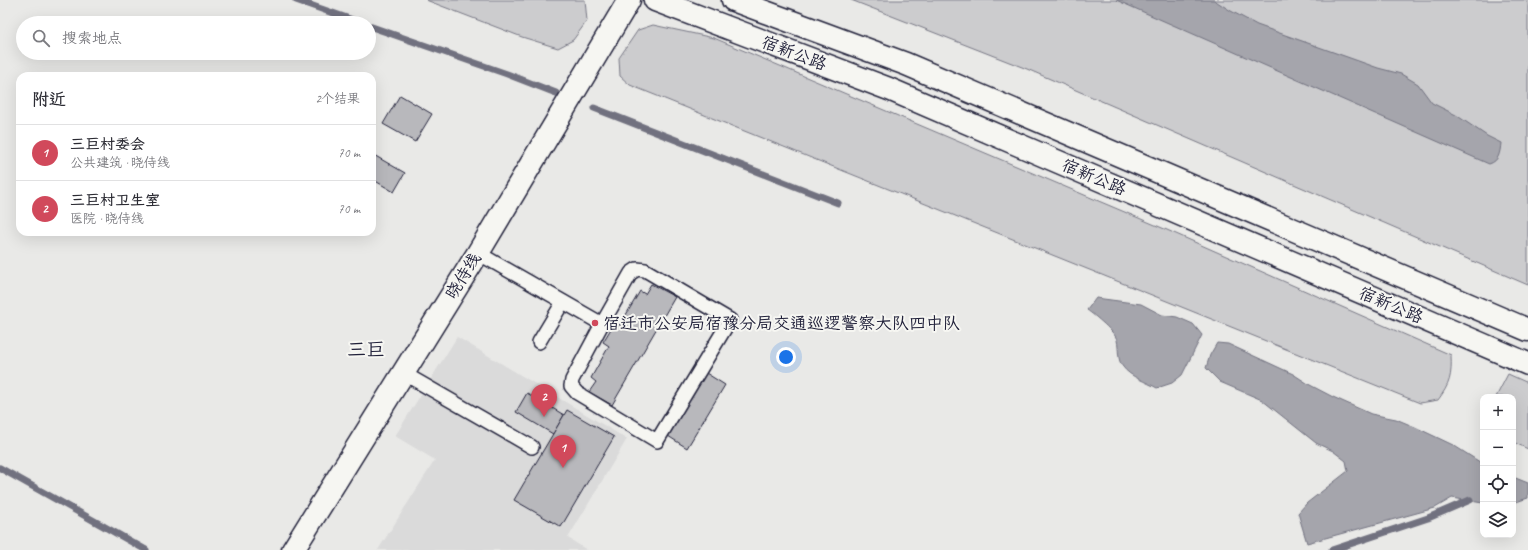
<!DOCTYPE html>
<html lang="zh">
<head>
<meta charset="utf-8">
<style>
  :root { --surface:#fff; --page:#f2f2f3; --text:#2b2b33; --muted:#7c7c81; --line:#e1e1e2; --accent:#d1495b }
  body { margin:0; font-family:Caveat,"LXGW WenKai TC",sans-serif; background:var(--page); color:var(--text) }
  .controls { position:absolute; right:12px; bottom:12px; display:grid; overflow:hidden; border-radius:8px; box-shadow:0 4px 16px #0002 }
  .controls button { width:36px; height:36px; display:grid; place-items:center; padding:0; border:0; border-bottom:1px solid var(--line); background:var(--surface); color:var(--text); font:20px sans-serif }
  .you { position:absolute; left:786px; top:357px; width:14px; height:14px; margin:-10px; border:3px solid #fff; border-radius:50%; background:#1a73e8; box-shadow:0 0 0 6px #1a73e833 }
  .badge { display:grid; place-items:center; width:26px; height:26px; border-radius:50%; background:var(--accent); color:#fff; font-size:13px; font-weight:700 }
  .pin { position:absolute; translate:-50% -33px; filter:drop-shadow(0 1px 2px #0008) }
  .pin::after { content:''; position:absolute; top:21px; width:14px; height:12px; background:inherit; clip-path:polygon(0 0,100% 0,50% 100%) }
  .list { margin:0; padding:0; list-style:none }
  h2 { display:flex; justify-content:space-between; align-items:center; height:52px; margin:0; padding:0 16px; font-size:17px }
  h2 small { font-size:13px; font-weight:400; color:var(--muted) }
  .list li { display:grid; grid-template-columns:26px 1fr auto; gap:12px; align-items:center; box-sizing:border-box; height:56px; padding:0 16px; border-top:1px solid var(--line) }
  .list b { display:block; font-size:15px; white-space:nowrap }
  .list p { margin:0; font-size:13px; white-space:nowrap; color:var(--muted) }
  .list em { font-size:13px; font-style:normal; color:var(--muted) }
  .icon { flex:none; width:22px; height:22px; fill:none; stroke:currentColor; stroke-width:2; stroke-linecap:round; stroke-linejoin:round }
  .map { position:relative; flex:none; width:1528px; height:550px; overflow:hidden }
  .search { position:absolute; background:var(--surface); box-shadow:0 4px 16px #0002; left:16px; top:16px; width:360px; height:44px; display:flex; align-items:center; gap:10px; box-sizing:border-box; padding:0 14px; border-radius:22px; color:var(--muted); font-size:15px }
  .panel { position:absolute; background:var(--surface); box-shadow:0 4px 16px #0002; left:16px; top:72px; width:360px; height:164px; border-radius:12px }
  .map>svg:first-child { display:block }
  .built { fill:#dadada }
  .green { fill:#ccccce; stroke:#777784 }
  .water { fill:#a5a5ac; stroke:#71717f }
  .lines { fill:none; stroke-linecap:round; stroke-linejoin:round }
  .stream { stroke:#71717f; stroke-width:7 }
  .building { fill:#b8b8bc; stroke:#22223b }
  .lane-casing { stroke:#22223b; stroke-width:16 }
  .secondary-casing { stroke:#22223b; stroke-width:25 }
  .highway-casing { stroke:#22223b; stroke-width:25 }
  .lane { stroke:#f6f6f2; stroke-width:13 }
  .secondary { stroke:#f6f6f2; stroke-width:22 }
  .highway { stroke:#f6f6f2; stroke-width:22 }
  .poi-dot { fill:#d1495b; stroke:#f6f6f2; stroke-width:1.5 }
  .labels { text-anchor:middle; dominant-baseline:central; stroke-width:4; stroke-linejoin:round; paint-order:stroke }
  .street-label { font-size:17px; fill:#22223b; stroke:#f6f6f2 }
  .poi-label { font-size:17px; fill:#22223b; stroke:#f6f6f2; text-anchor:start }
  .quarter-label { font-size:19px; fill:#22223b; stroke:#f6f6f2 }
</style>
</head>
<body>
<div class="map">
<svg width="1528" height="550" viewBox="0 0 1528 550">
  <rect width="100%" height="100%" fill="#e9e9e7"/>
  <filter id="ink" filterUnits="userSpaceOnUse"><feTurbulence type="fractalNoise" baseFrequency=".025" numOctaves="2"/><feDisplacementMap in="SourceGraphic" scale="8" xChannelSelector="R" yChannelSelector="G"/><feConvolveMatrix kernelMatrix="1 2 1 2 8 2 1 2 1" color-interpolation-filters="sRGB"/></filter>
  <g filter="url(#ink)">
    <polygon class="built" points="457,337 627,439 568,538 587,550 378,550 435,460 395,436"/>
    <g class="green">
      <polygon points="426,0 585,0 587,21 573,40 558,48 522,37"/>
      <polygon points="851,0 1528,0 1528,285 1027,69"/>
      <path d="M 653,25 L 714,38 L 1167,230 L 1451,355 C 1452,376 1450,384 1438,400 L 1420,403 L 630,85 L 620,76 L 619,58 L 638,30 Z"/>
      <polygon points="1508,374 1528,383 1528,449 1513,442 1513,397 1496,397"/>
    </g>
    <g class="water">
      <path d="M 1116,0 L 1214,0 L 1231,11 L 1257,25 L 1378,68 L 1401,74 L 1418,84 L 1432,103 L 1456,115 L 1487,136 L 1501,143 C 1500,153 1499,161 1489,164 Z"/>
      <path d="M 1096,298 L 1141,304 L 1162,315 L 1177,317 L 1193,324 L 1202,335 L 1182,375 L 1172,383 L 1157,388 C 1147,382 1130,377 1123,367 C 1117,360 1119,349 1117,340 C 1116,333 1094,315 1087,310 Z"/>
      <polygon points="1217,343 1228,344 1293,374 1310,385 1333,397 1371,414 1396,419 1415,427 1453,445 1483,464 1483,503 1452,498 1435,508 1307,543 1298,513 1307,503 1348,471 1346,461 1333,451 1316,443 1262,400 1220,382 1206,368 1210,355"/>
      <polygon points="1513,477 1528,483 1528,498 1513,503"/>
    </g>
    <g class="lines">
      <g class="stream">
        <polyline points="296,0 361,23"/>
        <polyline points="369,26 507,74 556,93"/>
        <polyline points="594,108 838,203"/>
        <polyline points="0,468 146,550"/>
        <polyline points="1332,550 1428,518 1470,500"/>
      </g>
    </g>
    <g class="building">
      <polygon points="400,95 432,114 415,142 383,124"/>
      <polygon points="372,154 405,173 394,192 372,179"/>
      <polygon points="651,284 675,297 612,405 589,392 596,382 591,378 609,346 603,342 615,322 620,325 640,291 645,294"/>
      <polygon points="706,373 725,385 687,448 668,436"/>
      <polygon points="527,393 564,415 553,434 516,412"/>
      <polygon points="567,410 614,437 561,527 514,500"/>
    </g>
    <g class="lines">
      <defs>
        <g id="lane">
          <polyline points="478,253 602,324 631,273 637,269 645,270 730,320 657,441 577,393 571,386 572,380 602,324"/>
          <polyline points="539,342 563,302"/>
          <polyline points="403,373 532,447"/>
        </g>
        <polyline id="secondary" points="293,550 478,253 629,0"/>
        <g id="highway">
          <polyline points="655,0 889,89 1528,364"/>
          <polyline points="733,0 906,64 1528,330"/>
        </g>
      </defs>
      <use href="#lane" class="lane-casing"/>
      <use href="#secondary" class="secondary-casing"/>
      <use href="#highway" class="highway-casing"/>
      <use href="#lane" class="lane"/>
      <use href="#secondary" class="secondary"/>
      <use href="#highway" class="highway"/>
    </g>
  </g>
  <circle class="poi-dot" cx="595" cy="323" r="4"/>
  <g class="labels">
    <g class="street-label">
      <text transform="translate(794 53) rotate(21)">宿新公路</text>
      <text transform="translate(1094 177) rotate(23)">宿新公路</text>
      <text transform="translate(463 276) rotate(-58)">晓侍线</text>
      <text transform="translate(1391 305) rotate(23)">宿新公路</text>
    </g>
    <g class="poi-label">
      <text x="603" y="323">宿迁市公安局宿豫分局交通巡逻警察大队四中队</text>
    </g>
    <g class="quarter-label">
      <text x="366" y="350">三巨</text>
    </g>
  </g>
</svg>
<div class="controls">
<button>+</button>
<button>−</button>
<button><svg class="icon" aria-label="locate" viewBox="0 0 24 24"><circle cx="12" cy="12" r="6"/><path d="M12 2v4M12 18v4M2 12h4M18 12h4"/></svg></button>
<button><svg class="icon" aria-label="layers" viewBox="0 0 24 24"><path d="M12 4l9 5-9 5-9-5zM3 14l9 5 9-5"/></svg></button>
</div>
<div class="you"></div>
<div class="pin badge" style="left:563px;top:468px">1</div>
<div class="pin badge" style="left:544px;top:417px">2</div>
<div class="search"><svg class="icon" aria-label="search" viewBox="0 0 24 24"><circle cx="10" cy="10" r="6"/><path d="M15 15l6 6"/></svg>搜索地点</div>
<section class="panel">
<h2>附近<small>2个结果</small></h2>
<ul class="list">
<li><span class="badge">1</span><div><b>三巨村委会</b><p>公共建筑 · 晓侍线</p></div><em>70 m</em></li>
<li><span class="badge">2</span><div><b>三巨村卫生室</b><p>医院 · 晓侍线</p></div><em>70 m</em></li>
</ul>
</section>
</div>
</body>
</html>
